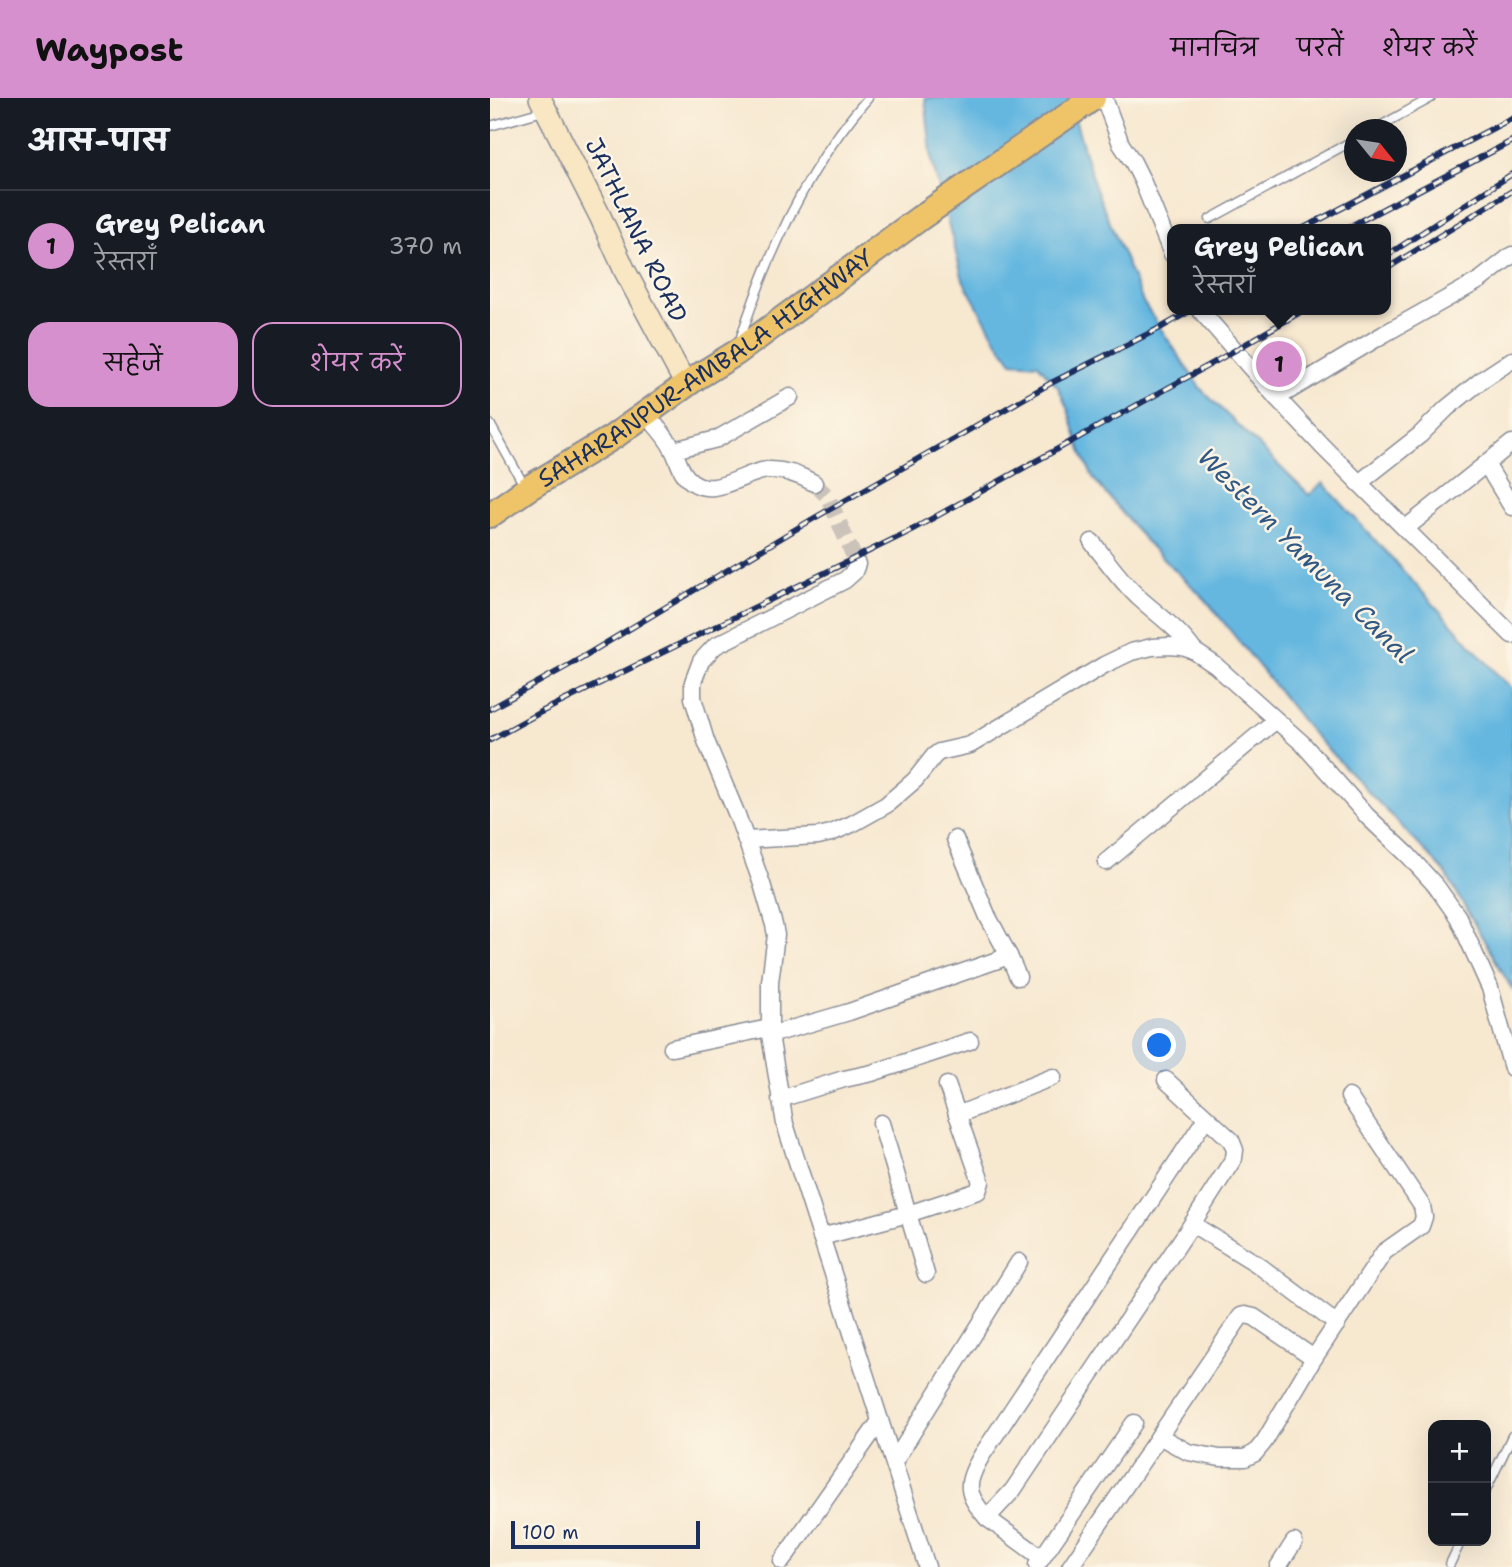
<!DOCTYPE html>
<html lang="hi">
<head>
<meta charset="utf-8">
<style>
  :root { --surface:#171b24; --page:#242831; --text:#f1f3f6; --muted:#9ea1a6; --line:#363941; --accent:#d690ce }
  body { margin:0; font-family:"Shantell Sans","Playpen Sans Deva",sans-serif; background:var(--page); color:var(--text) }
  .controls { position:absolute; right:21px; bottom:21px; display:grid; overflow:hidden; border-radius:14px; box-shadow:0 7px 28px #0002 }
  .controls button { width:63px; height:63px; display:grid; place-items:center; padding:0; border:0; border-bottom:2px solid var(--line); background:var(--surface); color:var(--text); font:35px sans-serif }
  .compass { position:absolute; left:854px; top:21px; width:63px; height:63px; border-radius:50%; background:var(--surface); box-shadow:0 7px 28px #0002; rotate:120deg }
  .scale { position:absolute; left:21px; bottom:18px; width:189px; box-sizing:border-box; padding-left:7px; border:4px solid #1b2f5e; border-top:0; font-size:19px; line-height:24px; white-space:nowrap; color:#1b2f5e; -webkit-text-stroke:5px #fcf5e5; paint-order:stroke }
  .you { position:absolute; left:670px; top:948px; width:24px; height:24px; margin:-18px; border:5px solid #fff; border-radius:50%; background:#1a73e8; box-shadow:0 0 0 10px #1a73e833 }
  .badge { display:grid; place-items:center; width:46px; height:46px; border-radius:50%; background:var(--accent); color:#111; font-size:23px; font-weight:700 }
  .pin { position:absolute; translate:-50% -50%; border:4px solid #fff; box-shadow:0 2px 7px #0006 }
  .popup { position:absolute; left:677px; top:126px; width:224px; height:91px; box-sizing:border-box; display:grid; place-content:center; border-radius:14px; background:var(--surface); filter:drop-shadow(0 2px 5px #0005); font-size:23px; white-space:nowrap; color:var(--muted) }
  .popup b { font-size:26px; color:var(--text) }
  .popup::after { content:''; position:absolute; left:50%; top:100%; margin-left:-14px; border:14px solid transparent; border-top-color:var(--surface) }
  .list { margin:0; padding:0; list-style:none }
  h2 { display:flex; justify-content:space-between; align-items:center; height:91px; margin:0; padding:0 28px; font-size:30px }
  h2 small { font-size:23px; font-weight:400; color:var(--muted) }
  .list li { display:grid; grid-template-columns:46px 1fr auto; gap:21px; align-items:center; box-sizing:border-box; height:112px; padding:0 28px; border-top:2px solid var(--line) }
  .list b { display:block; font-size:26px; white-space:nowrap }
  .list p { margin:0; font-size:23px; white-space:nowrap; color:var(--muted) }
  .list em { font-size:23px; font-style:normal; color:var(--muted) }
  .actions { display:flex; gap:14px; padding:21px 28px }
  .actions a { flex:1; padding:16px 0; border:2px solid var(--accent); border-radius:21px; text-align:center; font-size:24px; color:var(--accent) }
  .actions .main { background:var(--accent); color:#111 }
  .map { position:relative; flex:none; width:1022px; height:1469px; overflow:hidden }
  header { display:flex; align-items:center; gap:42px; box-sizing:border-box; height:98px; padding:0 35px; background:var(--accent); color:#111 }
  header strong { font-size:33px }
  nav { display:flex; gap:38px; margin-inline-start:auto; font-size:24px }
  main { display:flex }
  aside { flex:1; background:var(--surface) }
  .map>svg:first-child { display:block }
  .water { fill:#65b7e0; stroke:#40739f; stroke-width:2 }
  .lines { fill:none; stroke-linecap:round; stroke-linejoin:round }
  .street-tunnel { stroke:#cbc3b9; stroke-width:16; stroke-dasharray:16 8; stroke-linecap:butt }
  .lane-casing { stroke:#898c97; stroke-width:11 }
  .street-casing { stroke:#898c97; stroke-width:19 }
  .secondary-casing { stroke:#898c97; stroke-width:24 }
  .primary-casing { stroke:#898c97; stroke-width:28 }
  .lane { stroke:#fff; stroke-width:8 }
  .street { stroke:#fff; stroke-width:16 }
  .secondary { stroke:#f9e7c3; stroke-width:21 }
  .primary { stroke:#efc469; stroke-width:24 }
  .rail-casing { stroke:#1b2f5e; stroke-width:6 }
  .rail { stroke:#fcf5e5; stroke-width:3.5; stroke-dasharray:10; stroke-linecap:butt }
  .labels { text-anchor:middle; dominant-baseline:central; stroke-width:5; stroke-linejoin:round; paint-order:stroke }
  .street-label { font-size:24px; fill:#1b2f5e; stroke:#fcf5e5 }
  .water-label { font-size:26px; font-style:italic; fill:#315885; stroke:#fcf5e5 }
</style>
</head>
<body>
<header>
<strong>Waypost</strong>
<nav><a>मानचित्र</a><a>परतें</a><a>शेयर करें</a></nav>
</header>
<main>
<aside>
<h2>आस-पास<small></small></h2>
<ul class="list">
<li><span class="badge">1</span><div><b>Grey Pelican</b><p>रेस्तराँ</p></div><em>370 m</em></li>
</ul>
<div class="actions"><a class="main">सहेजें</a><a>शेयर करें</a></div>
</aside>
<div class="map">
<svg width="1022" height="1469" viewBox="0 0 1022 1469">
  <rect width="100%" height="100%" fill="#fcf5e5"/>
  <filter id="ink" filterUnits="userSpaceOnUse"><feTurbulence type="fractalNoise" baseFrequency=".0143" numOctaves="2"/><feDisplacementMap in="SourceGraphic" scale="14" xChannelSelector="R" yChannelSelector="G"/><feConvolveMatrix kernelMatrix="1 2 1 2 8 2 1 2 1" color-interpolation-filters="sRGB"/></filter>
  <filter id="wash" filterUnits="userSpaceOnUse"><feTurbulence type="fractalNoise" baseFrequency=".00686" numOctaves="4" result="noise"/><feDisplacementMap in="SourceGraphic" scale="28" xChannelSelector="R" yChannelSelector="G"/><feGaussianBlur stdDeviation="1.57" result="paint"/><feColorMatrix in="noise" values="0 0 0 0 0 0 0 0 0 0 0 0 0 0 0 0 0 1.4 0 .05"/><feComposite in="paint" operator="in"/></filter>
  <g filter="url(#wash)">
    <rect width="100%" height="100%" fill="#f7e8d0"/>
    <polygon class="water" points="435,0 579,0 605,89 653,204 711,291 819,397 833,385 1009,578 1022,590 1022,891 954,773 823,636 715,501 658,446 603,380 591,353 578,312 568,289 548,266 522,264 505,240 473,182 442,63"/>
  </g>
  <g filter="url(#ink)">
    <g class="lines">
      <polyline class="street-tunnel" points="324,385 338,399 367,466"/>
      <defs>
        <g id="lane">
          <polyline points="0,28 53,13"/>
          <polyline points="883,32 941,0"/>
          <polyline points="720,121 864,42"/>
          <path d="M 249,245 C 277,157 316,70 378,0"/>
          <polyline points="0,326 35,389"/>
          <polyline points="996,1392 1022,1338"/>
          <polyline points="960,1466 971,1443"/>
        </g>
        <g id="street">
          <polyline points="614,0 631,46 643,64 652,82 682,156"/>
          <polyline points="710,212 787,300 833,349 1022,537"/>
          <polyline points="787,300 894,236 990,182 1022,157"/>
          <path d="M 156,316 C 165,327 176,338 182,350 C 189,362 190,375 201,383 C 224,401 252,375 277,372 C 294,371 310,377 324,385"/>
          <polyline points="184,352 227,341 300,299"/>
          <polyline points="996,366 1022,409"/>
          <polyline points="869,385 930,337 957,310 993,281 1022,262"/>
          <polyline points="916,430 1022,345"/>
          <path d="M 602,444 C 617,463 631,483 648,499 C 668,517 689,531 704,553"/>
          <polyline points="367,466 364,474 355,482 225,548 211,563 203,584 203,600 216,643 247,717 272,786 284,827 286,837 280,884 280,937 295,1026 437,1469"/>
          <polyline points="465,741 498,819 519,858 528,879"/>
          <polyline points="256,742 328,738 341,735 362,726 396,707 425,682 444,658 449,654 480,647 614,567 641,554 662,549 679,548 692,549 704,553 725,567 812,645 878,719 918,757 946,788 968,819 1000,890 1022,970"/>
          <polyline points="616,764 786,622"/>
          <polyline points="280,937 359,914 519,858"/>
          <polyline points="182,950 279,930"/>
          <polyline points="290,1001 354,981 382,975 480,943"/>
          <polyline points="467,1017 563,979"/>
          <polyline points="391,1025 436,1176"/>
          <polyline points="702,1126 767,1166 847,1226"/>
          <polyline points="331,1139 418,1116 488,1093 491,1084 457,987"/>
          <polyline points="669,1338 698,1354 730,1360 755,1360 765,1355 774,1344 824,1260 894,1154 931,1128 934,1119 932,1108 859,999"/>
          <polyline points="404,1364 529,1164"/>
          <polyline points="497,1420 523,1392 702,1126 744,1060 745,1052 741,1042 676,982"/>
          <path d="M 552,1460 L 497,1420 C 475,1395 475,1386 492,1357 L 716,1020"/>
          <polyline points="292,1463 390,1323"/>
          <polyline points="547,1467 644,1325"/>
          <polyline points="580,1469 751,1218 755,1217 764,1219 824,1260"/>
          <polyline points="788,1469 804,1444"/>
        </g>
        <polyline id="secondary" points="50,0 110,118 135,173 196,287"/>
        <g id="primary">
          <path id="s1" d="M 0,417 L 37,391 L 123,339 L 207,279 L 246,255 L 430,120 L 603,0"/>
        </g>
      </defs>
      <use href="#lane" class="lane-casing"/>
      <use href="#street" class="street-casing"/>
      <use href="#secondary" class="secondary-casing"/>
      <use href="#primary" class="primary-casing"/>
      <use href="#lane" class="lane"/>
      <use href="#street" class="street"/>
      <use href="#secondary" class="secondary"/>
      <use href="#primary" class="primary"/>
      <defs>
        <g id="rail">
          <polyline points="812,131 1022,20"/>
          <polyline points="855,131 1022,43"/>
          <polyline points="896,158 1022,76"/>
          <polyline points="896,171 1022,93"/>
          <polyline points="0,611 81,566 321,422 561,285 672,229 702,212"/>
          <polyline points="0,642 49,615 416,435 723,265 814,212"/>
        </g>
      </defs>
      <use href="#rail" class="rail-casing"/>
      <use href="#rail" class="rail"/>
    </g>
  </g>
  <g class="labels">
    <g class="street-label">
      <text transform="translate(146 132) rotate(64)">JATHLANA ROAD</text>
      <text stroke="none"><textPath href="#s1" startOffset="261">SAHARANPUR-AMBALA HIGHWAY</textPath></text>
    </g>
    <g class="water-label">
      <text transform="translate(816 457) rotate(45)">Western Yamuna Canal</text>
    </g>
  </g>
</svg>
<div class="controls">
<button>+</button>
<button>−</button>
</div>
<svg class="compass" viewBox="-18 -18 36 36"><path d="M0-13l5 13h-10z" fill="#e53935"/><path d="M0 13l5-13h-10z" fill="#9ea1a6"/></svg>
<div class="scale">100 m</div>
<div class="you"></div>
<div class="pin badge" style="left:789px;top:266px">1</div>
<div class="popup"><b>Grey Pelican</b>रेस्तराँ</div>
</div>
</main>
</body>
</html>
